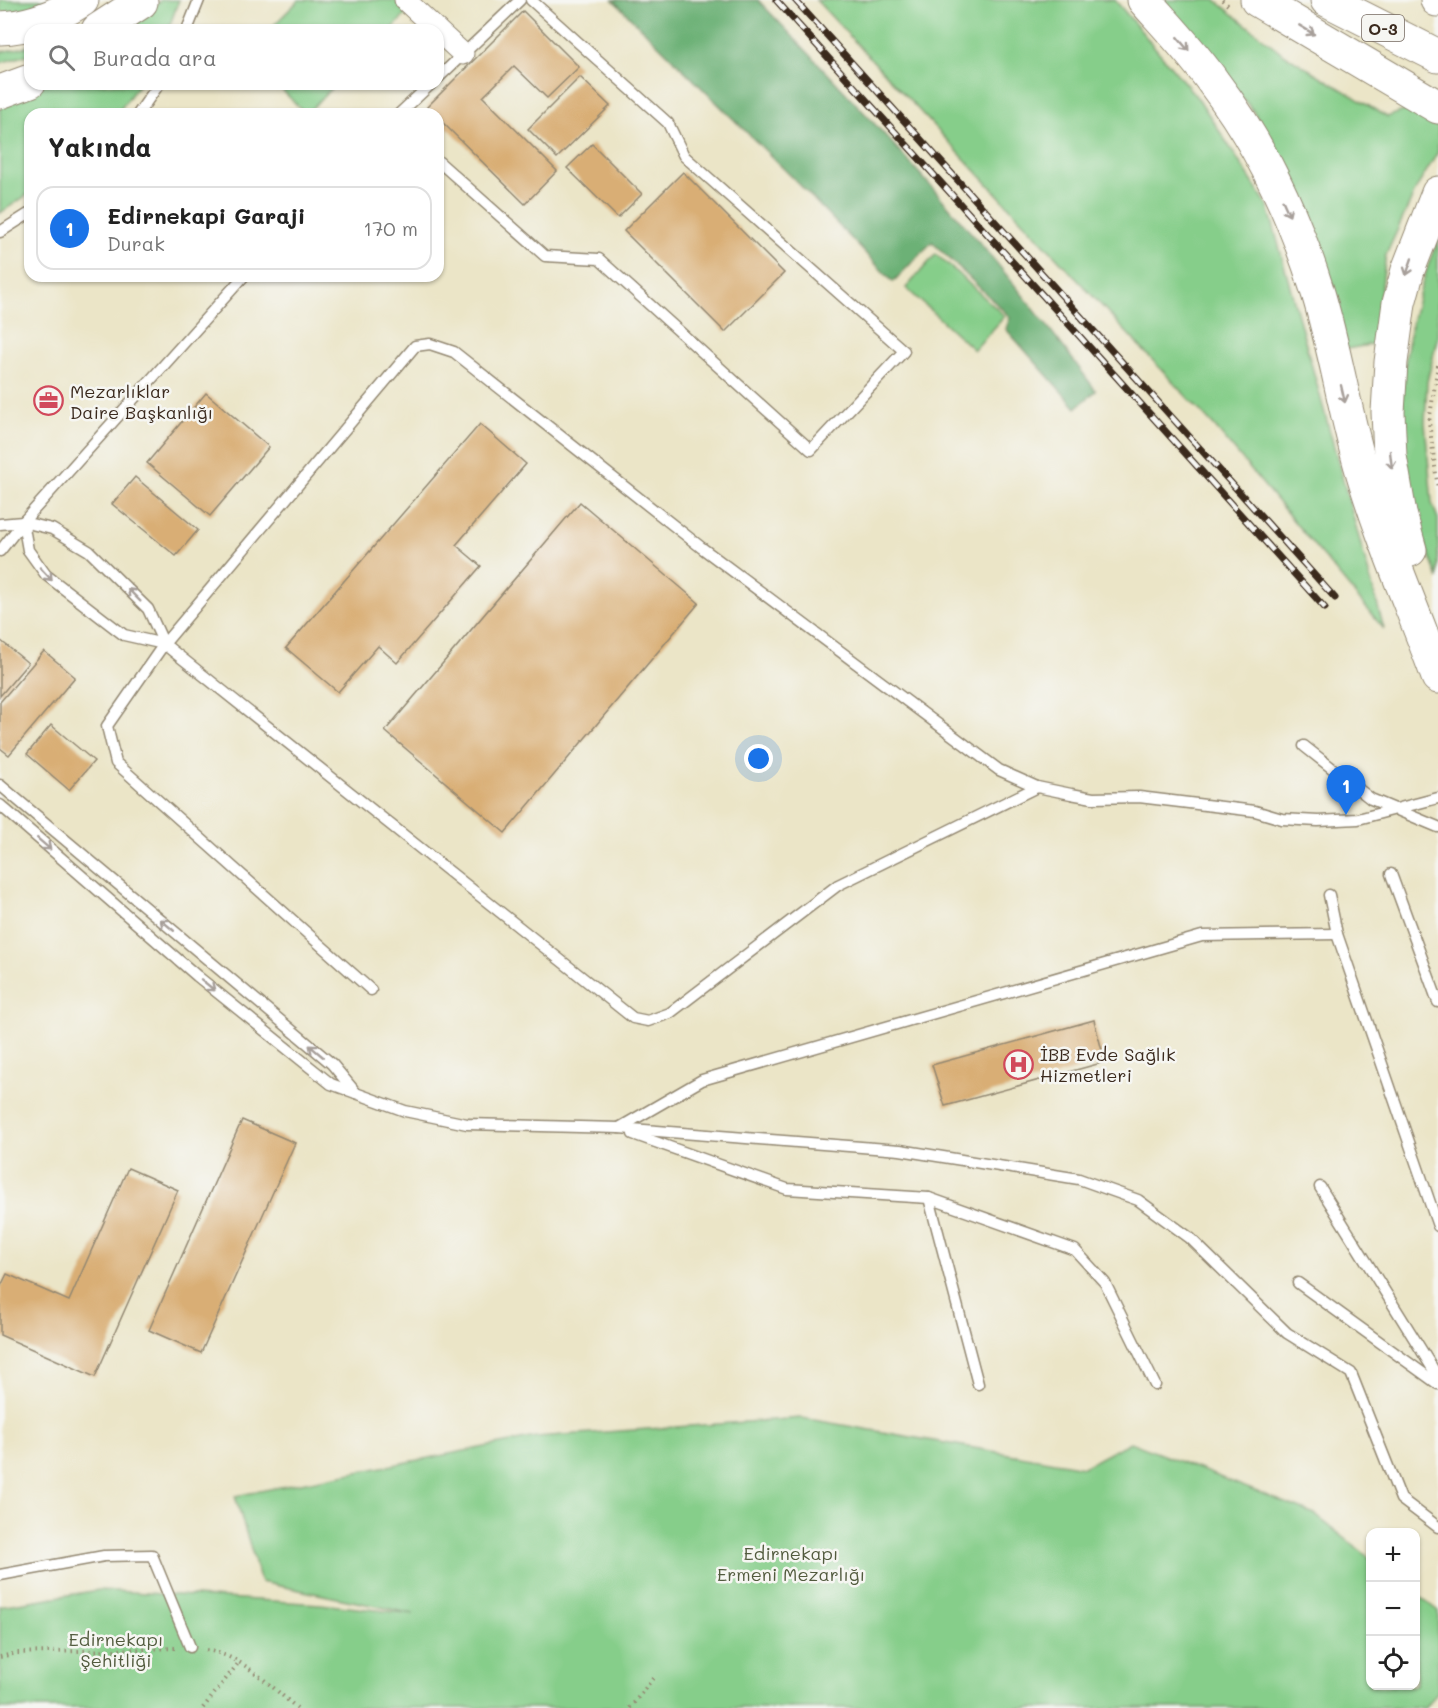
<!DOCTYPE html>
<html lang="tr">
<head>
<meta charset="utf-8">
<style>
  :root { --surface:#fff; --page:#f6f6f6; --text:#222; --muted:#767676; --line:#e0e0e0; --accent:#1a73e8 }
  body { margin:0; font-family:Mali,sans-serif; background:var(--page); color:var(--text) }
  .controls { position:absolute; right:18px; bottom:18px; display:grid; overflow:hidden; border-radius:12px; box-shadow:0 2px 4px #0004 }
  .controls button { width:54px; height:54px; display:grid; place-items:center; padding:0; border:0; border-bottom:2px solid var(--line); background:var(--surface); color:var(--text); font:30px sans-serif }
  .you { position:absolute; left:759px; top:759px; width:21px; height:21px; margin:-15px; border:4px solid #fff; border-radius:50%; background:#1a73e8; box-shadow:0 0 0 9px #1a73e833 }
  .badge { display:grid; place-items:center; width:39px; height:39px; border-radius:50%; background:var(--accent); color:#fff; font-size:20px; font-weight:700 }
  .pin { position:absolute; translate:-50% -50px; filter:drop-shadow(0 2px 3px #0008) }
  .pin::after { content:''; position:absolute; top:32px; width:21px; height:18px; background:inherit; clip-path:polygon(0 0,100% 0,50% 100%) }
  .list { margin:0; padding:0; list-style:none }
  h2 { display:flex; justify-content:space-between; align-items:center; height:78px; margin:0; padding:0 24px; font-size:26px }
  h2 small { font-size:20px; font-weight:400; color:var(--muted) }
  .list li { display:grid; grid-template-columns:39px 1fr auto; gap:18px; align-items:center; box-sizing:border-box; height:84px; margin:0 12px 12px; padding:0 12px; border:2px solid var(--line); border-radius:18px }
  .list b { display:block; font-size:22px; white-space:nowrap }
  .list p { margin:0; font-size:20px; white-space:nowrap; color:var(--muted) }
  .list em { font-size:20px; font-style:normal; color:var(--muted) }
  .icon { flex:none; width:33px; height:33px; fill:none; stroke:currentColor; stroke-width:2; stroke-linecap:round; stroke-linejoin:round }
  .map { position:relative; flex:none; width:1438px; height:1708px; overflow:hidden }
  .search { position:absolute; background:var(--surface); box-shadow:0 2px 4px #0004; left:24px; top:24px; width:420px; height:66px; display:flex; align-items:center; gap:15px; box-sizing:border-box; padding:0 21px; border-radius:18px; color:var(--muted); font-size:22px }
  .panel { position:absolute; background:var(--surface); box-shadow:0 2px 4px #0004; left:24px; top:108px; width:420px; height:174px; border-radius:18px }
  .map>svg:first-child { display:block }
  .green { fill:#86ce8a; stroke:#607c54; stroke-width:1.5 }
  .forest { fill:#6cb176; stroke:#546e4a; stroke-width:1.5 }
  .building { fill:#d9ae75 }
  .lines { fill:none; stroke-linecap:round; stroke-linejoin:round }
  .lane-casing { stroke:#938872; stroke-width:13 }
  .street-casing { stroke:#938872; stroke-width:23 }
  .primary-casing { stroke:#938872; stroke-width:35 }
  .highway-casing { stroke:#938872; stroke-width:35 }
  .path { stroke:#938872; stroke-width:4; stroke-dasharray:1.5 4.5; stroke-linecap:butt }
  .lane { stroke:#fff; stroke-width:10 }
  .street { stroke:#fff; stroke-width:21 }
  .primary { stroke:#fff; stroke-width:33 }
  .highway { stroke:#fff; stroke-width:33 }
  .rail-casing { stroke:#3b2a1e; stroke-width:7 }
  .rail { stroke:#f6f6f2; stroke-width:4.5; stroke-dasharray:14; stroke-linecap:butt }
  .oneway { stroke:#a79f9a }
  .labels { text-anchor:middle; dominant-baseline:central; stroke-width:5; stroke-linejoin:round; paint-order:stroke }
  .shield { fill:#f6f6f2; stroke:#73675e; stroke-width:1.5 }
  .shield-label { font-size:16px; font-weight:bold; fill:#3b2a1e }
  .poi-label { font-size:18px; fill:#3b2a1e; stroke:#f6f6f2; text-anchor:start }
  .park-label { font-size:18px; fill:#525b3e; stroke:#f6f6f2 }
</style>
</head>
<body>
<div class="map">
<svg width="1438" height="1708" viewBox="0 0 1438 1708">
  <rect width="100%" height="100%" fill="#f6f6f2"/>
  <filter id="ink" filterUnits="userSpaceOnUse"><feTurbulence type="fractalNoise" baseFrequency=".0167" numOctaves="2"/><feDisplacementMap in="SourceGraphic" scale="12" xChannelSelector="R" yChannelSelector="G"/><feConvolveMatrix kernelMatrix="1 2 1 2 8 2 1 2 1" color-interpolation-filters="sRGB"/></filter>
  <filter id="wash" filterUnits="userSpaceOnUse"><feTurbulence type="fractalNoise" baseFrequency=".008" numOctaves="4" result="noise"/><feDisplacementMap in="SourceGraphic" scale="24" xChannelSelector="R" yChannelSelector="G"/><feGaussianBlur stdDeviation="1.35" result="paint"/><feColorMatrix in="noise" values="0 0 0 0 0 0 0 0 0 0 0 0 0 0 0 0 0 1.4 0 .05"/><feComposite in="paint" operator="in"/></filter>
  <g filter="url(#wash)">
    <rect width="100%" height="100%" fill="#ebe5c7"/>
    <g class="green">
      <polygon points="0,0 49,0 0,19"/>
      <polygon points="161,0 179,0 168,30 127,30"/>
      <polygon points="299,0 400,0 410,10 391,30 269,30"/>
      <polygon points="816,0 1115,0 1200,101 1268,206 1384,629 1215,427"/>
      <polygon points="1158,0 1215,0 1282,53 1387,117 1412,108 1438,126 1438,152 1417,187 1386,255 1374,344 1347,349 1284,167 1254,112 1212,60"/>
      <polygon points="30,46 30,54 0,63 0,52"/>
      <polygon points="46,84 139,84 117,114 30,114 30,193 0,213 0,104"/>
      <polygon points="276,84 336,84 306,114"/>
      <path d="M 1438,239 L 1438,336 L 1427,382 L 1425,423 L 1432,503 L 1438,519 L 1438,579 C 1429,553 1417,527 1411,501 C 1391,413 1405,321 1438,239 Z"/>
      <polygon points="936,254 1005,316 974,350 906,288"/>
      <polygon points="802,1418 1083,1467 1130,1442 1314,1514 1370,1558 1370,1686 1416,1686 1416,1594 1438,1611 1438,1691 1426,1708 0,1708 0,1606 99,1590 320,1604 414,1614 261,1582 235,1496 536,1437"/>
    </g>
    <path class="forest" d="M 613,0 L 758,0 C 877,124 995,251 1096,391 L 1076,408 L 1006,329 L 1010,317 L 932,242 L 893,282 L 796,181 Z"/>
    <g id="blocks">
      <g class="building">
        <polygon points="523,11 579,67 547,98 514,66 483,97 557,171 525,204 438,118 438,114 434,114 427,107"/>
        <polygon points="580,77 610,106 557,158 528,129"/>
        <polygon points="592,144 642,194 618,218 567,168"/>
        <polygon points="683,172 784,273 725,332 624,231"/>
        <polygon points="206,393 269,447 210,516 147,463"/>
        <polygon points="480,424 526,464 456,545 481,566 397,663 378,646 338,692 286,648"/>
        <polygon points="135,477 198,530 176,556 112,504"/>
        <polygon points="580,502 699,603 505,833 385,731"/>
        <polygon points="0,640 28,663 0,696"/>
        <polygon points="44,651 75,677 9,755 0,748 0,702"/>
        <polygon points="51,725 94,761 69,790 27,754"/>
        <polygon points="1094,1020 1105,1062 945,1106 932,1065"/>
        <polygon points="242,1120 295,1143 201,1353 149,1330"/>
        <polygon points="128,1168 178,1190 95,1377 0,1335 0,1288 7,1274 69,1301"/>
      </g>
    </g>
  </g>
  <g filter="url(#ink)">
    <use href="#blocks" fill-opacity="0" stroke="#938872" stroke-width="1.5"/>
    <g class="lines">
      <defs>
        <g id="lane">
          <polyline points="187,30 199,0"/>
          <polyline points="438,78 520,0"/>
          <polyline points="138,114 159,84"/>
          <polyline points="399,114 431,84"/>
          <polyline points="438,161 545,256 599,259 811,450 904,351 684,156 668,123 531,0"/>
          <polyline points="0,232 30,213"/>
          <polyline points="23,522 28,550 46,575 124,635 164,644 633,1018 648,1021 670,1013 838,885 1037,787"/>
          <polyline points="0,524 23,522 52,529 89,551 148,609 164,644"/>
          <polyline points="0,551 23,522 244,276"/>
          <polyline points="1304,746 1371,799 1438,827"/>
          <polyline points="0,785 332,1064 356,1093"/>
          <polyline points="0,805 197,976 331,1084 405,1111 467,1124 619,1128 900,1150 1079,1179 1138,1200 1190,1238 1287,1333 1351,1373 1401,1499 1438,1527"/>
          <polyline points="1391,874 1438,1002"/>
          <polyline points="1329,895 1337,934 1438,1226"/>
          <polyline points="371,990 116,763 107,726 164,644 415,346 430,344 454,352 702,548 999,770 1037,787 1071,794 1093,798 1139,797 1255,811 1282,819 1318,821 1358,819 1438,798"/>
          <polyline points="619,1128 702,1080 1202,936 1337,934"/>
          <polyline points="633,1134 787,1189 929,1198 1075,1250 1105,1283 1155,1385"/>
          <polyline points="1320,1187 1438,1377"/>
          <polyline points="929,1198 978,1384"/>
          <polyline points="1298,1283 1438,1384"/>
          <polyline points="0,1575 104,1556 152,1555 190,1647"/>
        </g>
        <g id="street">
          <polyline points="405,0 437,30"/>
          <polyline points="438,31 463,54"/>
        </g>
        <g id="primary">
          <path d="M 0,28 C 30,27 57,16 82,0"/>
          <polyline points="98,30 141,2"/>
          <polyline points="0,92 30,81"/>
        </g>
        <g id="highway">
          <path d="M 1144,0 C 1168,27 1193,53 1214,83 C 1261,145 1295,218 1318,293 C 1335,349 1344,408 1360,464 C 1381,537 1412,606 1438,677"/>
          <polyline points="1257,0 1438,107"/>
          <polyline points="1327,0 1438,56"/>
          <polyline points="1437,0 1438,0"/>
          <polyline points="1410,550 1400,514 1390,456 1388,412 1391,362 1399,303 1408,270 1438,193"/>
        </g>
      </defs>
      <use href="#lane" class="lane-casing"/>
      <use href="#street" class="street-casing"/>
      <use href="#primary" class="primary-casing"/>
      <use href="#highway" class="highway-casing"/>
      <g class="path">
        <polyline points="1222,0 1229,6"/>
        <polyline points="1438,365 1429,422 1438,489"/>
        <path d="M 206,1650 C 243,1656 269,1685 297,1708"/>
        <polyline points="0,1657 17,1653 175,1648"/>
        <polyline points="203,1708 240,1661"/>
        <polyline points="630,1708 654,1677"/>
      </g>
      <use href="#lane" class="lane"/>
      <use href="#street" class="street"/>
      <use href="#primary" class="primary"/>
      <use href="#highway" class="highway"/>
      <defs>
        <g id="rail">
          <polyline points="776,0 1325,608"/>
          <polyline points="795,0 1335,598"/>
        </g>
      </defs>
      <use href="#rail" class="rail-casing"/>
      <use href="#rail" class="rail"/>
    </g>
    <defs><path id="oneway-shaft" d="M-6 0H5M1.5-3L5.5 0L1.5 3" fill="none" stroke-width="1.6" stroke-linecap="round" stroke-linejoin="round" transform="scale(1.5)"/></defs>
    <g class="oneway">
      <use href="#oneway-shaft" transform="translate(1307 30) rotate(31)"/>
      <use href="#oneway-shaft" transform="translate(1183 44) rotate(50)"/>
      <use href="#oneway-shaft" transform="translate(1286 208) rotate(66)"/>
      <use href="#oneway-shaft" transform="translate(1409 267) rotate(109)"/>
      <use href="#oneway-shaft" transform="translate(1343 394) rotate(77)"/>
      <use href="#oneway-shaft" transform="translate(1391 460) rotate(83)"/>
      <use href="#oneway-shaft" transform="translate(46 574) rotate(47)"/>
      <use href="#oneway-shaft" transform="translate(134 595) rotate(-135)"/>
      <use href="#oneway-shaft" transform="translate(44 844) rotate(41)"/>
      <use href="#oneway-shaft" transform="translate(167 925) rotate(-140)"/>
      <use href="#oneway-shaft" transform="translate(208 985) rotate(39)"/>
      <use href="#oneway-shaft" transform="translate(316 1051) rotate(-140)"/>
    </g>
  </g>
  <defs>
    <symbol id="office-ring" viewBox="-11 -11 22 22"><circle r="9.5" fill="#f6f6f2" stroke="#d1495b" stroke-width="1.5"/><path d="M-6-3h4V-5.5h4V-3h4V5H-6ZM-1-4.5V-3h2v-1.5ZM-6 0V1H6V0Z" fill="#d1495b"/></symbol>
    <symbol id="hospital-ring" viewBox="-11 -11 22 22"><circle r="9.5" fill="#f6f6f2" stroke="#d1495b" stroke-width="1.5"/><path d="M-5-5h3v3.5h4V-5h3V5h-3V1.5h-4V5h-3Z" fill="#d1495b"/></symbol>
  </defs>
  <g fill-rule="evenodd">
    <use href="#office-ring" x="32" y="384" width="33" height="33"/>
    <use href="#hospital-ring" x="1002" y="1048" width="33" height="33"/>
  </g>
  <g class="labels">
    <rect class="shield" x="1362" y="15" width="42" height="26" rx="4.5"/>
    <g class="shield-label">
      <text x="1383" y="28">O-3</text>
    </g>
    <g class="poi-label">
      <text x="70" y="391">Mezarlıklar<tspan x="70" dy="21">Daire Başkanlığı</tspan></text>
      <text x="1040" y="1054">İBB Evde Sağlık<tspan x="1040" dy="21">Hizmetleri</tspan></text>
    </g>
    <g class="park-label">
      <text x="791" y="1553">Edirnekapı<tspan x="791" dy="21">Ermeni Mezarlığı</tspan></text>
      <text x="116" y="1639">Edirnekapı<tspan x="116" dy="21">Şehitliği</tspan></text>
    </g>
  </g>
</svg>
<div class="controls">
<button>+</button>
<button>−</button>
<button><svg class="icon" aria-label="locate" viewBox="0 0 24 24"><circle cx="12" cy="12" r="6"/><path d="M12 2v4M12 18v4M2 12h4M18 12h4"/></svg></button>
</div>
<div class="you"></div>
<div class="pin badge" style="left:1346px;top:815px">1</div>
<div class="search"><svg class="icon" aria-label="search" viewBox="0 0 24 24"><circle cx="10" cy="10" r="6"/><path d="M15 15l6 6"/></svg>Burada ara</div>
<section class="panel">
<h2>Yakında<small></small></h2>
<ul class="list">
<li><span class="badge">1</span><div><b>Edirnekapi Garaji</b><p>Durak</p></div><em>170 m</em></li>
</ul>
</section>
</div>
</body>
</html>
